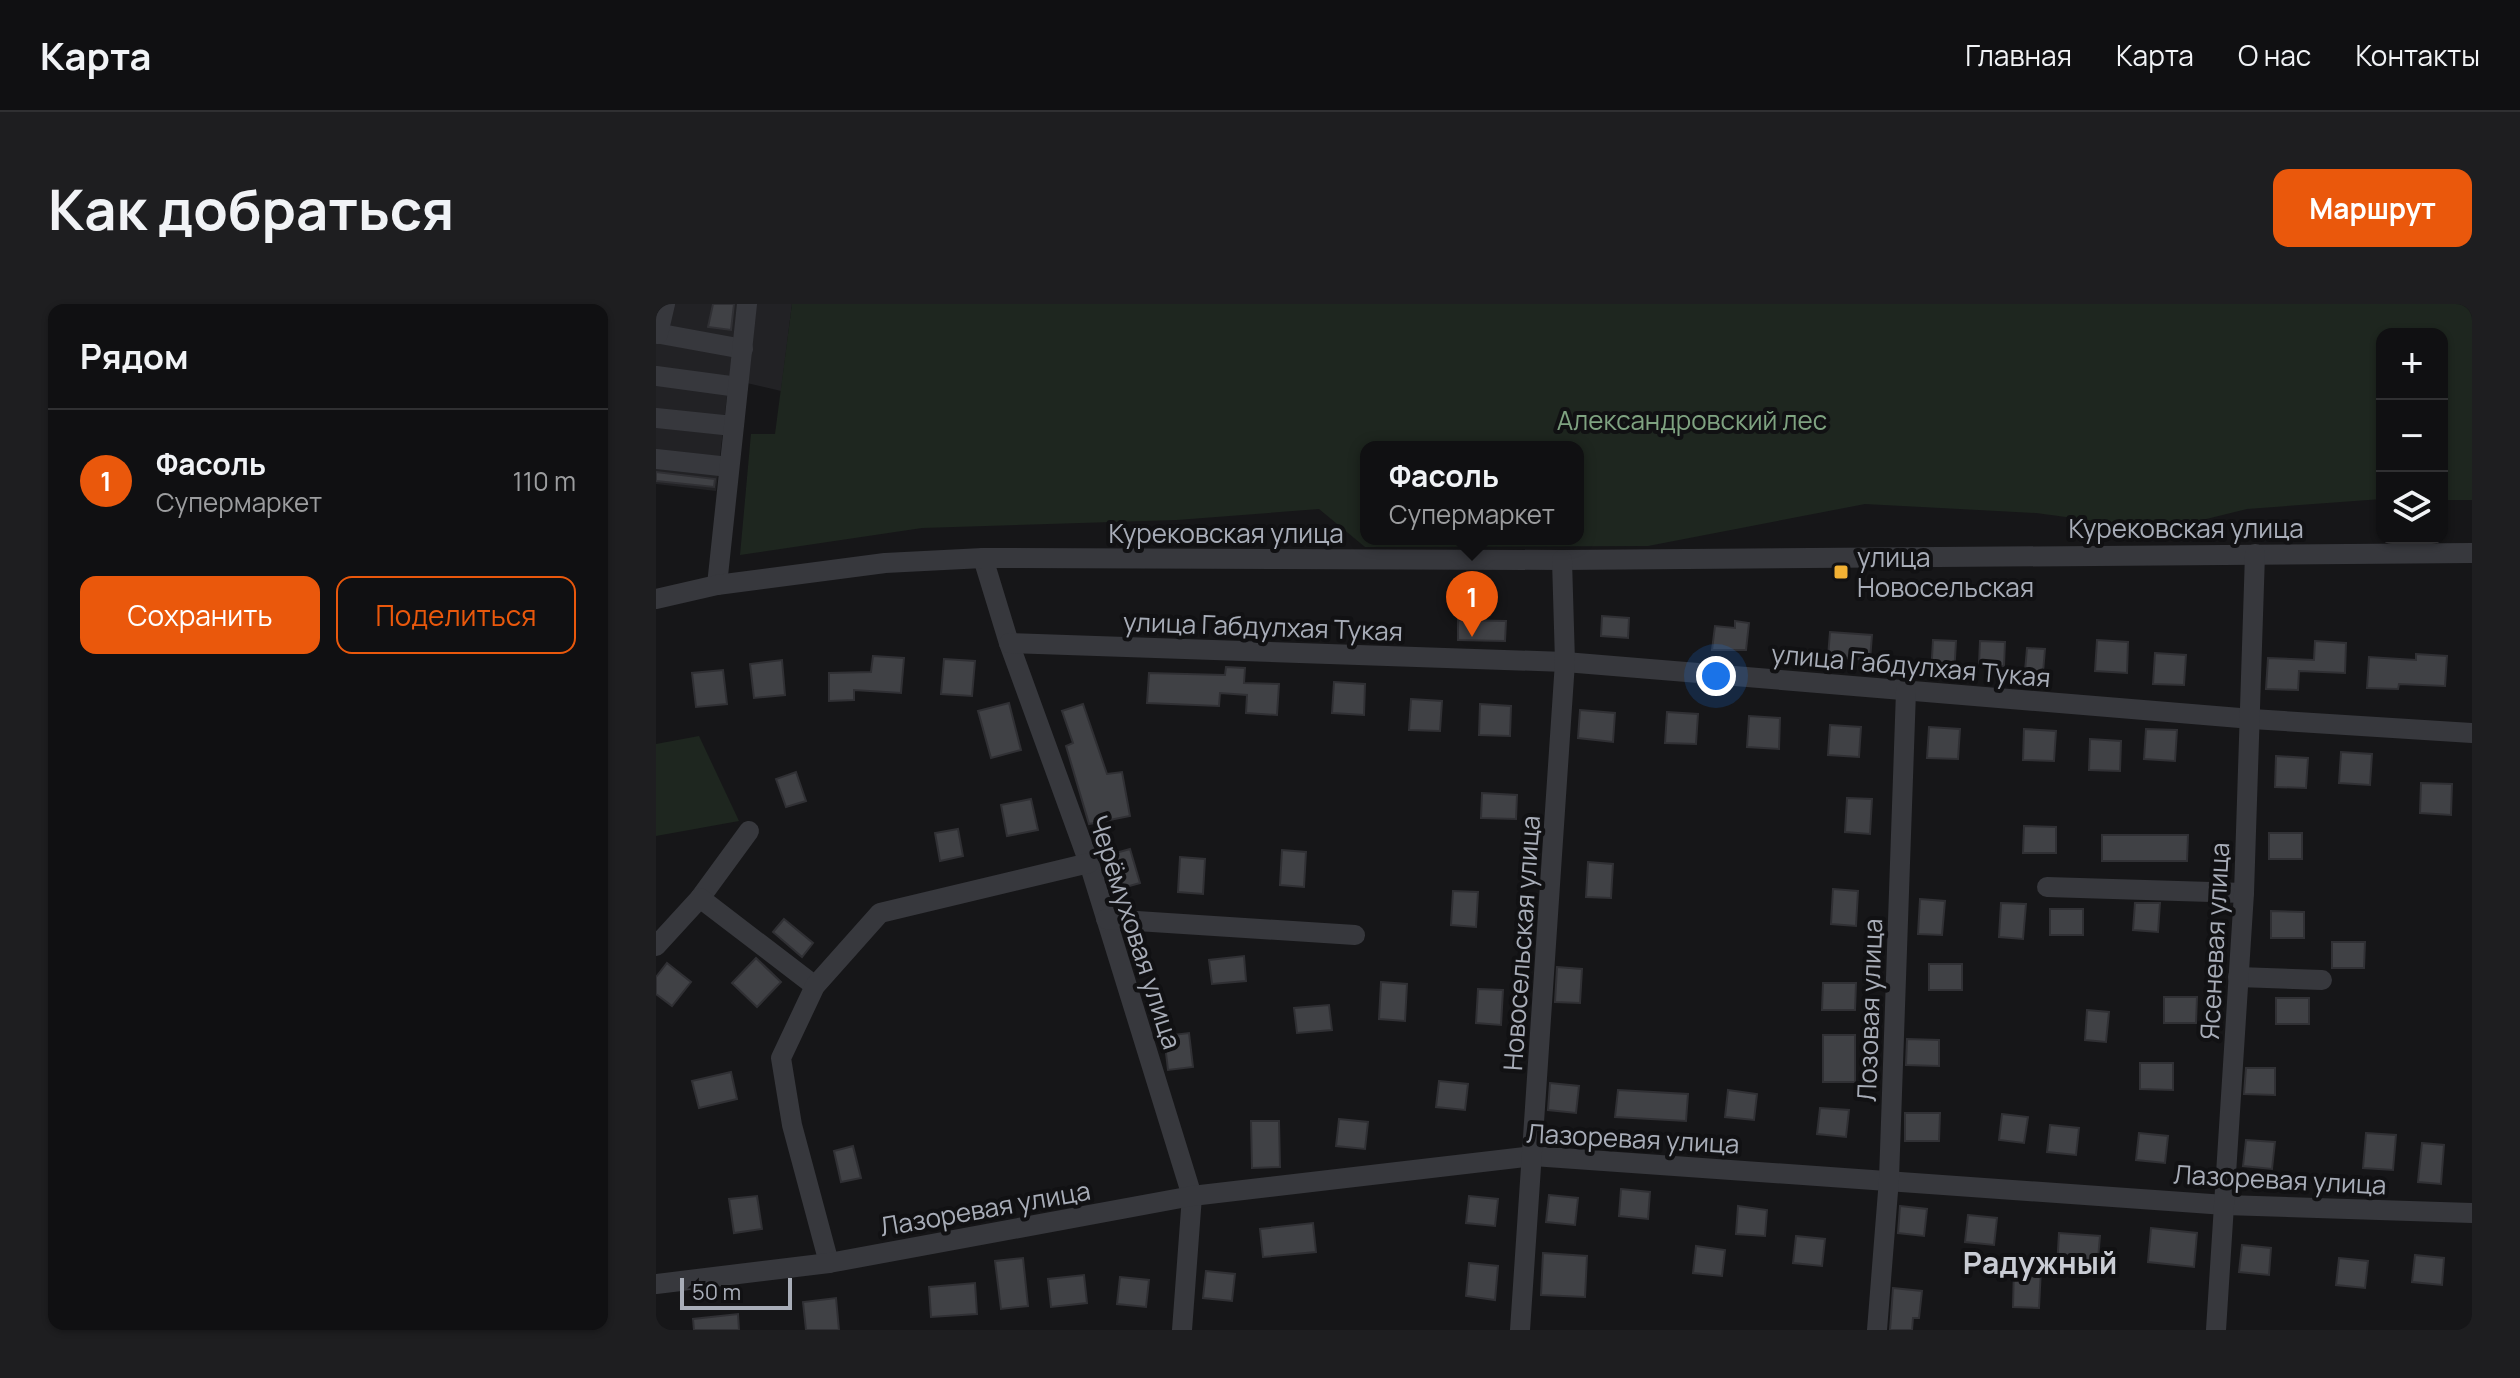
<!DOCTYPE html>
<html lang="ru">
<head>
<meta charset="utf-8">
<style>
  :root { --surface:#101012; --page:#1e1e20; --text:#f1f3f6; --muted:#9c9d9f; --line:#303032; --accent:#ea580c }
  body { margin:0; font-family:Manrope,sans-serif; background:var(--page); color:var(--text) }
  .controls { position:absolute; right:24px; top:24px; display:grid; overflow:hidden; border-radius:16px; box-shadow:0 2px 6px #0004 }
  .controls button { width:72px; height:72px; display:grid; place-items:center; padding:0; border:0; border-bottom:2px solid var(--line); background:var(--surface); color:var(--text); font:40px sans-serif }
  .scale { position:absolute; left:24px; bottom:20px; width:112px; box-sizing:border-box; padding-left:8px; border:4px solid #a8adb8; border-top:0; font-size:22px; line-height:28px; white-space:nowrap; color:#a8adb8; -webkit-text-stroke:6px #111113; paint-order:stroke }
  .you { position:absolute; left:1060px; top:372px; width:28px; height:28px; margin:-20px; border:6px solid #fff; border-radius:50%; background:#1a73e8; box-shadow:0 0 0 12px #1a73e833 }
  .badge { display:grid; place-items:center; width:52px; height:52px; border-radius:50%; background:var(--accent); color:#fff; font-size:26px; font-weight:700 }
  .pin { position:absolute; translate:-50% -66px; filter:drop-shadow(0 2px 4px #0008) }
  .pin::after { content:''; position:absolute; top:42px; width:28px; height:24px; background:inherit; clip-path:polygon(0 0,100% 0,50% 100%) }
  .popup { position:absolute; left:704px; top:137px; width:224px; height:104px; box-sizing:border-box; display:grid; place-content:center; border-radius:16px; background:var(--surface); filter:drop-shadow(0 2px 6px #0005); font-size:26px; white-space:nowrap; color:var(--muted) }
  .popup b { font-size:30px; color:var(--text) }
  .popup::after { content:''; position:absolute; left:50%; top:100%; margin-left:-16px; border:16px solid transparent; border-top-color:var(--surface) }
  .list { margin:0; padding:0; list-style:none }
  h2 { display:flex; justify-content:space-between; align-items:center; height:104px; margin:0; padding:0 32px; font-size:34px }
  h2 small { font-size:26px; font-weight:400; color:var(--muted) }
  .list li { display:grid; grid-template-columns:52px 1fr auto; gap:24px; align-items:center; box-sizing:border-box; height:144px; padding:0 32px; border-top:2px solid var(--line) }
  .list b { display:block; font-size:30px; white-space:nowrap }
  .list p { margin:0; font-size:26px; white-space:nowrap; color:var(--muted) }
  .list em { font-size:26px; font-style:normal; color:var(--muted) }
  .actions { display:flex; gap:16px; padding:24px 32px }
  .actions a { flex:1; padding:18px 0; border:2px solid var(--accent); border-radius:16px; text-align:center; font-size:28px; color:var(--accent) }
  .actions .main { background:var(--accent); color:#fff }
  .icon { flex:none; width:44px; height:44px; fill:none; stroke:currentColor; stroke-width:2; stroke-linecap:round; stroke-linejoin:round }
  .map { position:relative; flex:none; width:1816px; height:1026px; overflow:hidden; border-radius:16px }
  header { display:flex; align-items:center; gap:48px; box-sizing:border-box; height:112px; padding:0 40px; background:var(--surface); border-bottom:2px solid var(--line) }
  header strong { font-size:38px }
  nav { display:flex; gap:44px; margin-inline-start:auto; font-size:28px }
  .intro { display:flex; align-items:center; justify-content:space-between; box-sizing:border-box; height:192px; padding:0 48px }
  h1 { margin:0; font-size:56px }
  .button { padding:20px 36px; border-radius:16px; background:var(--accent); color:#fff; font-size:28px; font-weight:700 }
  main { display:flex; gap:48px; padding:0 48px }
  aside { flex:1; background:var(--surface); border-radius:16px; box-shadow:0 2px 6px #0004 }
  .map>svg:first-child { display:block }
  .built { fill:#222225 }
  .green { fill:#1e261f; fill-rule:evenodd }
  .building { fill:#404145; stroke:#303034; stroke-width:2 }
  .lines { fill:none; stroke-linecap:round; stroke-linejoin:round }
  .minor { stroke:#37383d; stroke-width:20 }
  .poi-dot { fill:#f2b134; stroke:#111113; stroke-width:3 }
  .labels { text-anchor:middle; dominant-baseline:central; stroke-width:8; stroke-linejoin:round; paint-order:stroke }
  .park-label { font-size:26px; fill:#7fa381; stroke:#111113 }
  .street-label { font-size:26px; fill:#a8adb8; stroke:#111113 }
  .poi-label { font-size:26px; fill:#a8adb8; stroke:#111113; text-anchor:start }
  .quarter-label { font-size:30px; font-weight:bold; fill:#c9ccd4; stroke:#111113 }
</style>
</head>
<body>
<header>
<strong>Карта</strong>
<nav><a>Главная</a><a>Карта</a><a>О нас</a><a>Контакты</a></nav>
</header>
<div class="intro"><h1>Как добраться</h1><a class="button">Маршрут</a></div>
<main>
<aside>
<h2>Рядом<small></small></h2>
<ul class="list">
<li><span class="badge">1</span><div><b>Фасоль</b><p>Супермаркет</p></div><em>110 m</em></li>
</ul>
<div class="actions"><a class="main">Сохранить</a><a>Поделиться</a></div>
</aside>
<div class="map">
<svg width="1816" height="1026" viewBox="0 0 1816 1026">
  <rect width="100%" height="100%" fill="#161618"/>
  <polygon class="built" points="0,0 136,0 125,87 73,75 60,187 0,180"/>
  <g class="green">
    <path d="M 136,0 L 1816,0 L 1816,196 L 1786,196 L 1786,30 L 1726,30 L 1726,195 L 1591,205 L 1534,219 L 1470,221 L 1380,209 L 1209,200 L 992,242 L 709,243 L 663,205 L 521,216 L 266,224 L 84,251 L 95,130 L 119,130 ZM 710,143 L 922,143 L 922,235 L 710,235 Z"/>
    <polygon points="43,432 83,517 0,532 0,440"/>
  </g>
  <g class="building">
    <polygon points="57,0 78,0 75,26 52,23"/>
    <polygon points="0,168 59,175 58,183 0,177"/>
    <polygon points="946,312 973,314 972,334 945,332"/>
    <polygon points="802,316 850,317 849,337 802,336"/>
    <polygon points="1079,317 1093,319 1090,346 1056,346 1059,322 1079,324"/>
    <polygon points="1174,328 1216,331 1214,356 1172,353"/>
    <polygon points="1277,336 1300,337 1298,372 1275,371"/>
    <polygon points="1441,336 1472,338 1471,369 1439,367"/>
    <polygon points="1324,337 1349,338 1348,362 1323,361"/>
    <polygon points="1659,337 1690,339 1689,369 1643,367 1642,386 1610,385 1612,354 1658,356"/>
    <polygon points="1371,344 1389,345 1386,380 1368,379"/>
    <polygon points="1499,349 1530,351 1528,381 1497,380"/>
    <polygon points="1760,350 1791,352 1789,382 1743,380 1742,385 1711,384 1713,353 1760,356"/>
    <polygon points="217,352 248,354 245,389 198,386 198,396 173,397 173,369 215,368"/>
    <polygon points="288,355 319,357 316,392 285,390"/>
    <polygon points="126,356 129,391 98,394 94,360"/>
    <polygon points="570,363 589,364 588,379 623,380 621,411 590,409 591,391 564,389 563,402 491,399 493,369 569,371"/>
    <polygon points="67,366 71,400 40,403 36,369"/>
    <polygon points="678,378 709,380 708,411 676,409"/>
    <polygon points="755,395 786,397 784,427 753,426"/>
    <polygon points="353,399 365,446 335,454 322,407"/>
    <polygon points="427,400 451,470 466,468 474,512 433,520 410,442 417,439 406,407"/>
    <polygon points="824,400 855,402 854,432 823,431"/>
    <polygon points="924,406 959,409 957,438 922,434"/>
    <polygon points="1011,408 1042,410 1040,440 1009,439"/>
    <polygon points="1093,412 1124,414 1123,445 1091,443"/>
    <polygon points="1174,421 1205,423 1203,453 1172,451"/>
    <polygon points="1273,423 1304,425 1302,455 1271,454"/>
    <polygon points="1368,425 1400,427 1398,457 1367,456"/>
    <polygon points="1490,425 1521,426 1519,457 1488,455"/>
    <polygon points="1434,435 1465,437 1464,467 1433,466"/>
    <polygon points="1685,448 1716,450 1714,481 1683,479"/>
    <polygon points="1620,452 1652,454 1650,484 1619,483"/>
    <polygon points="140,468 150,497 130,503 120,475"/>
    <polygon points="1765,479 1796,480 1795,511 1764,509"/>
    <polygon points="826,489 861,491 860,515 825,514"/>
    <polygon points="1191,494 1216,495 1214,530 1189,528"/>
    <polygon points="375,495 382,526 351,532 345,501"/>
    <polygon points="1368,522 1400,523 1400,549 1367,549"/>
    <polygon points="302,525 307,552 284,557 279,529"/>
    <rect x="1613" y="529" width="33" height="26"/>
    <polygon points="1446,531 1532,531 1531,557 1446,557"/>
    <polygon points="474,545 484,579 459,586 449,552"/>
    <polygon points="626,546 650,548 648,583 624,581"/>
    <polygon points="524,553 549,555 547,590 522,588"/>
    <polygon points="932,558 957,560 955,594 930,593"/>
    <polygon points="1177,585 1202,587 1200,622 1175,620"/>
    <polygon points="797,587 822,588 820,623 795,621"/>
    <polygon points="1264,595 1289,597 1286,631 1262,630"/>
    <polygon points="1345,599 1370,600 1367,635 1343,633"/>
    <polygon points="1479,599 1504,599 1502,628 1477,626"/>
    <rect x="1394" y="605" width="33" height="26"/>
    <polygon points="1615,607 1648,608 1648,634 1615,634"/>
    <polygon points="128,615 157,639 146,653 117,628"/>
    <polygon points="1676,638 1709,638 1708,664 1676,664"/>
    <polygon points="588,652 590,677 556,680 553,656"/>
    <polygon points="100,654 125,678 101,703 76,679"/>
    <polygon points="11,659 35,678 16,702 0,690 0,673"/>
    <rect x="1273" y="660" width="33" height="26"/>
    <polygon points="901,663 926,665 924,699 899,698"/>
    <polygon points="725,678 751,680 749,717 723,715"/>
    <polygon points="1167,679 1200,679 1199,706 1166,706"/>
    <polygon points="822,685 847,686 845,721 820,719"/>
    <polygon points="1508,693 1541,693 1540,719 1508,719"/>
    <rect x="1620" y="694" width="33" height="26"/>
    <polygon points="673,701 676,726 641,729 638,704"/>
    <polygon points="1431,706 1453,708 1450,738 1429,736"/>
    <polygon points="533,729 537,763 512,766 508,732"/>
    <rect x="1167" y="731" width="32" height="47"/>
    <polygon points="1251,735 1283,736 1283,762 1250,761"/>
    <polygon points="1484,759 1517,759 1517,786 1484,785"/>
    <polygon points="1590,764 1619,764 1619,791 1588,790"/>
    <polygon points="75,768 81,795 43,804 36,777"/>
    <polygon points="783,777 812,780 809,806 780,803"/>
    <polygon points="894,779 923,782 920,809 892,806"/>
    <polygon points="962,786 1032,790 1030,817 959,813"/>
    <polygon points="1072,786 1101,790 1098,816 1069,813"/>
    <polygon points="1164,804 1193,806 1190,833 1161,830"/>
    <polygon points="1249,809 1284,809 1283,837 1249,837"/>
    <polygon points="1346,810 1372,813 1368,839 1343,836"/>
    <polygon points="683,815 712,818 709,845 680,842"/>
    <polygon points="595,817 623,817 624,863 596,864"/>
    <polygon points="1394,821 1423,824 1420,851 1391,848"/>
    <polygon points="1483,829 1512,832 1509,859 1480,856"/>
    <polygon points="1710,829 1740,831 1737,866 1707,864"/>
    <polygon points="1590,836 1619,838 1616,865 1587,862"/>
    <polygon points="1766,839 1788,841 1785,880 1762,878"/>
    <polygon points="197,842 205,874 185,878 178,847"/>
    <polygon points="965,885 994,888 992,915 963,912"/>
    <polygon points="893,891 922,894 919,921 890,918"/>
    <polygon points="101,892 106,925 78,929 73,895"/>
    <polygon points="813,892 842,895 839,922 810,919"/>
    <polygon points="1082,902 1111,906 1109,932 1080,930"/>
    <polygon points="1244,902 1271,905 1268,932 1242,929"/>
    <polygon points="1312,911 1341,914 1338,941 1309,938"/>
    <polygon points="657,919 660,948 607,953 604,925"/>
    <polygon points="1495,924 1541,929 1538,963 1492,958"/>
    <polygon points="1403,929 1444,932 1441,966 1401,963"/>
    <polygon points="1140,932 1169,935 1166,962 1137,959"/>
    <polygon points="1586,941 1615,944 1613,971 1583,968"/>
    <polygon points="1040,942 1069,946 1066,972 1037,969"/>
    <polygon points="887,949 931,952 929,993 885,991"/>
    <polygon points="1759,951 1788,954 1786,981 1756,978"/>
    <polygon points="367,954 372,1002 345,1005 339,957"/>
    <polygon points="1683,954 1712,957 1709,984 1680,981"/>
    <polygon points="813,959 842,962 839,996 810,992"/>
    <polygon points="1358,963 1385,964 1383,1004 1357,1003"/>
    <polygon points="550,967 579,970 576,997 547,994"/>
    <polygon points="428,971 431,999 395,1003 392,975"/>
    <polygon points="464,973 493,976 490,1003 461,1000"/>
    <polygon points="319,979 321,1010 275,1013 273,983"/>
    <polygon points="1237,984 1266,987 1263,1014 1257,1014 1256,1026 1234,1026"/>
    <polygon points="180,994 183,1026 150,1026 147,998"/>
    <polygon points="82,1010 83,1026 38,1026 37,1015"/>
  </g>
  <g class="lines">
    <g class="minor">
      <polyline points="0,29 87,45"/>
      <polyline points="2,30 9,0"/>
      <polyline points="0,72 82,83"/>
      <polyline points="0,114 77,122"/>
      <polyline points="0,155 73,163"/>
      <polyline points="327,254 353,339 433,559 536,892 526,1026"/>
      <polyline points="61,281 91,0"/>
      <polyline points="0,295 61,281 229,259 327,254 906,256 1816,249"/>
      <polyline points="353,339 909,358 1596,415 1816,429"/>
      <polyline points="1391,583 1588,589"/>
      <polyline points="44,594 93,527"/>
      <polyline points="450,615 699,631"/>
      <polyline points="0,642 44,594 159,682"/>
      <polyline points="1582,673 1666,676"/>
      <polyline points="173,959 136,821 125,754 159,682 224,609 433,559"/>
      <polyline points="0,980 173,959 536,892 877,852 1569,901 1816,909"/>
      <polyline points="864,1026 909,358 906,256"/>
      <polyline points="1221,1026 1233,875 1250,387"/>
      <polyline points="1560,1026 1588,589 1599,250"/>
    </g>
  </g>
  <rect class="poi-dot" x="1177" y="260" width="16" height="16" rx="4"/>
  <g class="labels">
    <g class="park-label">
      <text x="1036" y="116">Александровский лес</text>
    </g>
    <g class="street-label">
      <text x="1530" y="224">Курековская улица</text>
      <text x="570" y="229">Курековская улица</text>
      <text transform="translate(607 322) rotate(2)">улица Габдулхая Тукая</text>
      <text transform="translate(1255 361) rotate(5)">улица Габдулхая Тукая</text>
      <text transform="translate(480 628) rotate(72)">Черёмуховая улица</text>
      <text transform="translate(1558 637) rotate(-87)">Ясеневая улица</text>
      <text transform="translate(865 639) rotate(-86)">Новосельская улица</text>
      <text transform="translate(1213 706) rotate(-88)">Лозовая улица</text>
      <text transform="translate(977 834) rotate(3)">Лазоревая улица</text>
      <text transform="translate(1624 875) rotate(3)">Лазоревая улица</text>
      <text transform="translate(329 904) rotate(-10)">Лазоревая улица</text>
    </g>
    <g class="poi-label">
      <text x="1201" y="253">улица<tspan x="1201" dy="30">Новосельская</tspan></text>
    </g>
    <g class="quarter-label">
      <text x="1384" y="958">Радужный</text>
    </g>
  </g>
</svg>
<div class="controls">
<button>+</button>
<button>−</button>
<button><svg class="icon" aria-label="layers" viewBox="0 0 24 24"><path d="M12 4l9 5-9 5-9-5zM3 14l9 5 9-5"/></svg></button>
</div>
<div class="scale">50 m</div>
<div class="you"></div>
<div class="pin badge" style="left:816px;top:333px">1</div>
<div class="popup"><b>Фасоль</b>Супермаркет</div>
</div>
</main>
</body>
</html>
